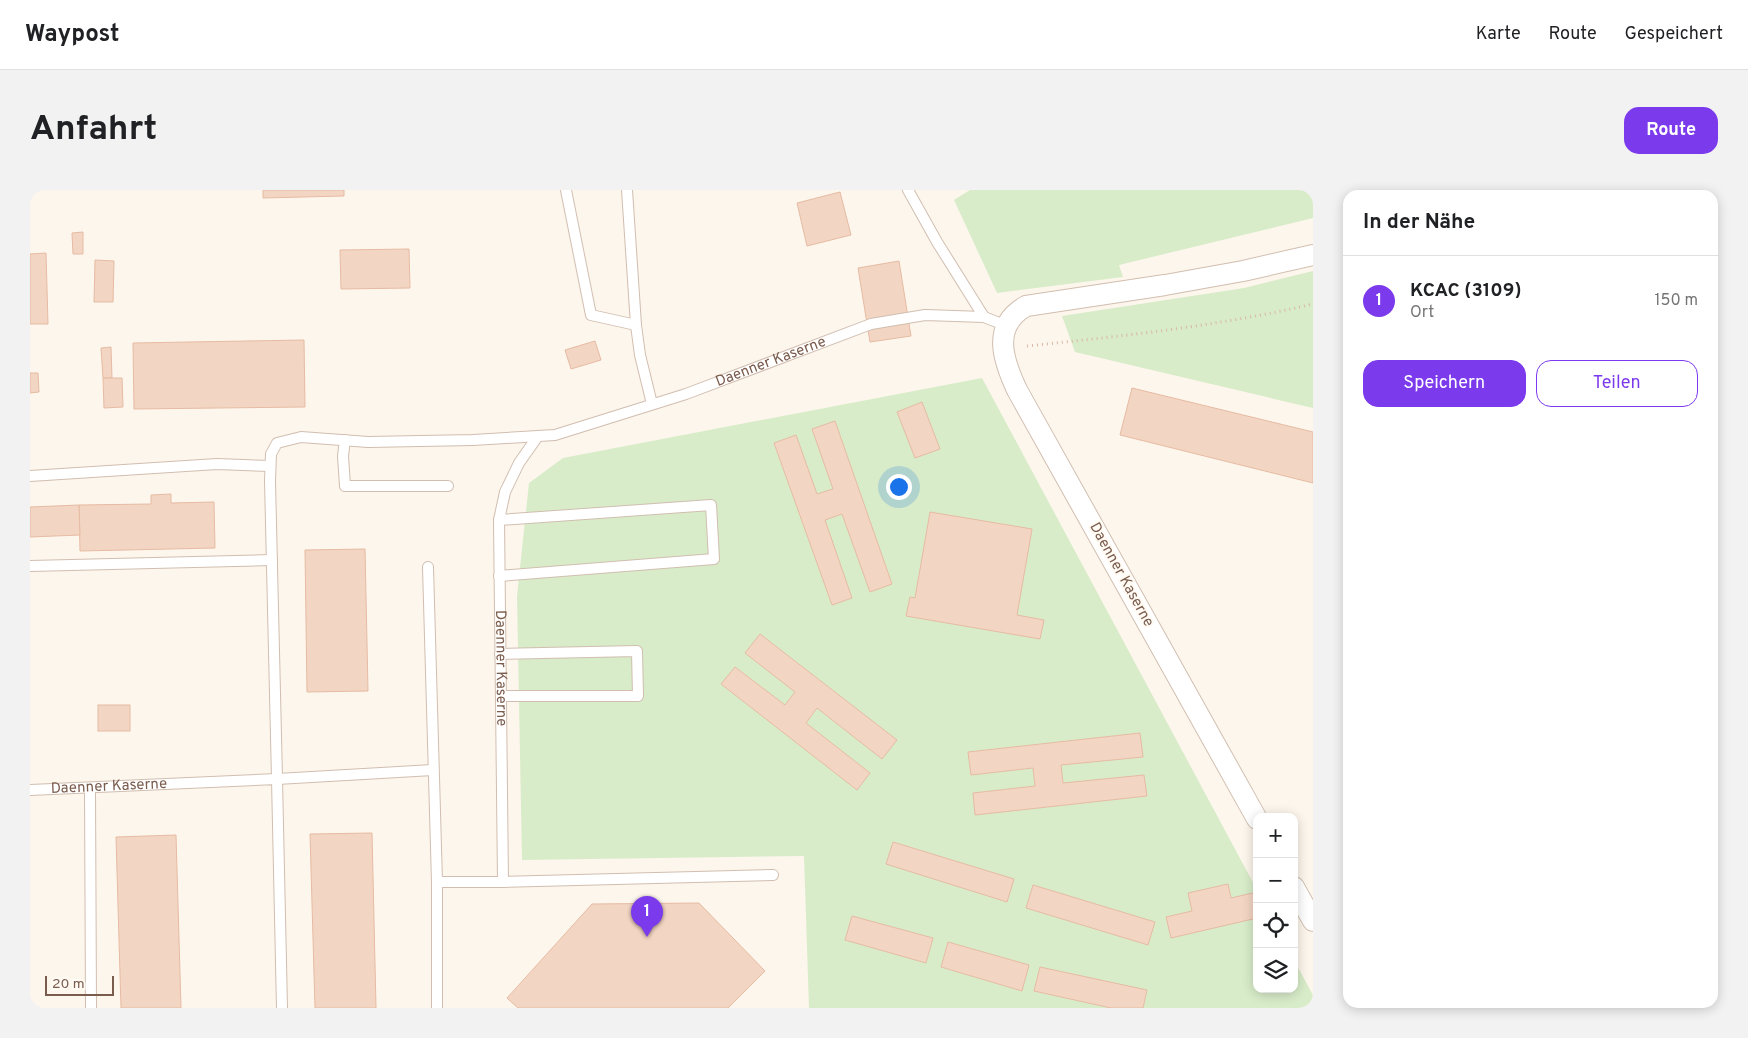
<!DOCTYPE html>
<html lang="de">
<head>
<meta charset="utf-8">
<style>
  :root { --surface:#fff; --page:#f2f2f2; --text:#202124; --muted:#757577; --line:#e0e0e0; --accent:#7c3aed }
  body { margin:0; font-family:Overpass,sans-serif; background:var(--page); color:var(--text) }
  .controls { position:absolute; right:15px; bottom:15px; display:grid; overflow:hidden; border-radius:10px; box-shadow:0 2px 12px #0003 }
  .controls button { width:45px; height:45px; display:grid; place-items:center; padding:0; border:0; border-bottom:1px solid var(--line); background:var(--surface); color:var(--text); font:25px sans-serif }
  .scale { position:absolute; left:15px; bottom:12px; width:69px; box-sizing:border-box; padding-left:5px; border:2px solid #7a5c4d; border-top:0; font-size:14px; line-height:18px; white-space:nowrap; color:#7a5c4d; -webkit-text-stroke:4px #fffaf3; paint-order:stroke }
  .you { position:absolute; left:868px; top:296px; width:18px; height:18px; margin:-12px; border:4px solid #fff; border-radius:50%; background:#1a73e8; box-shadow:0 0 0 8px #1a73e833 }
  .badge { display:grid; place-items:center; width:32px; height:32px; border-radius:50%; background:var(--accent); color:#fff; font-size:16px; font-weight:700 }
  .pin { position:absolute; translate:-50% -41px; filter:drop-shadow(0 1px 2px #0008) }
  .pin::after { content:''; position:absolute; top:26px; width:18px; height:15px; background:inherit; clip-path:polygon(0 0,100% 0,50% 100%) }
  .list { margin:0; padding:0; list-style:none }
  h2 { display:flex; justify-content:space-between; align-items:center; height:65px; margin:0; padding:0 20px; font-size:21px }
  h2 small { font-size:16px; font-weight:400; color:var(--muted) }
  .list li { display:grid; grid-template-columns:32px 1fr auto; gap:15px; align-items:center; box-sizing:border-box; height:90px; padding:0 20px; border-top:1px solid var(--line) }
  .list b { display:block; font-size:19px; white-space:nowrap }
  .list p { margin:0; font-size:16px; white-space:nowrap; color:var(--muted) }
  .list em { font-size:16px; font-style:normal; color:var(--muted) }
  .actions { display:flex; gap:10px; padding:15px 20px }
  .actions a { flex:1; padding:11px 0; border:1px solid var(--accent); border-radius:15px; text-align:center; font-size:18px; color:var(--accent) }
  .actions .main { background:var(--accent); color:#fff }
  .icon { flex:none; width:28px; height:28px; fill:none; stroke:currentColor; stroke-width:2; stroke-linecap:round; stroke-linejoin:round }
  .map { position:relative; flex:none; width:1283px; height:818px; overflow:hidden; border-radius:15px }
  header { display:flex; align-items:center; gap:30px; box-sizing:border-box; height:70px; padding:0 25px; background:var(--surface); border-bottom:1px solid var(--line) }
  header strong { font-size:24px }
  nav { display:flex; gap:28px; margin-inline-start:auto; font-size:18px }
  .intro { display:flex; align-items:center; justify-content:space-between; box-sizing:border-box; height:120px; padding:0 30px }
  h1 { margin:0; font-size:35px }
  .button { padding:12px 22px; border-radius:15px; background:var(--accent); color:#fff; font-size:18px; font-weight:700 }
  main { display:flex; gap:30px; padding:0 30px }
  aside { flex:1; background:var(--surface); border-radius:15px; box-shadow:0 2px 12px #0003 }
  .map>svg:first-child { display:block }
  .green { fill:#d8ecc9 }
  .building { fill:#f3d5c3; stroke:#e6bba3 }
  .lines { fill:none; stroke-linecap:round; stroke-linejoin:round }
  .service-casing { stroke:#d1beb0; stroke-width:12 }
  .minor-casing { stroke:#d1beb0; stroke-width:22 }
  .path { stroke:#d9b8a5; stroke-width:3; stroke-dasharray:1 4; stroke-linecap:butt }
  .service { stroke:#fff; stroke-width:10 }
  .minor { stroke:#fff; stroke-width:20 }
  .labels { text-anchor:middle; dominant-baseline:central; stroke-width:4.5; stroke-linejoin:round; paint-order:stroke }
  .street-label { font-size:15px; fill:#7a5c4d; stroke:#fffaf3 }
</style>
</head>
<body>
<header>
<strong>Waypost</strong>
<nav><a>Karte</a><a>Route</a><a>Gespeichert</a></nav>
</header>
<div class="intro"><h1>Anfahrt</h1><a class="button">Route</a></div>
<main>
<div class="map">
<svg width="1283" height="818" viewBox="0 0 1283 818">
  <rect width="100%" height="100%" fill="#fdf6ec"/>
  <g class="green">
    <polygon points="940,0 1283,0 1283,28 1089,75 1093,87 967,103 924,10"/>
    <polygon points="1283,81 1283,218 1045,162 1032,126 1214,98"/>
    <polygon points="952,188 1227,700 1227,799 1264,799 1264,770 1283,805 1283,818 779,818 774,666 492,670 487,406 499,293 533,268"/>
  </g>
  <g class="building">
    <polygon points="233,0 314,0 314,6 233,8"/>
    <polygon points="810,2 821,45 777,56 767,13"/>
    <polygon points="53,42 53,64 43,64 42,43"/>
    <polygon points="379,59 380,98 311,99 310,60"/>
    <polygon points="16,63 18,134 0,134 0,64"/>
    <polygon points="65,70 84,71 83,112 64,112"/>
    <polygon points="869,71 881,146 840,152 828,78"/>
    <polygon points="274,150 275,217 104,219 103,153"/>
    <polygon points="565,151 571,170 541,179 535,160"/>
    <polygon points="81,157 82,188 73,188 71,158"/>
    <polygon points="0,183 8,183 9,202 0,203"/>
    <polygon points="73,188 92,188 93,217 74,218"/>
    <polygon points="1102,198 1283,242 1283,293 1090,245"/>
    <polygon points="892,212 910,259 885,268 867,222"/>
    <polygon points="805,231 862,394 840,402 812,324 795,330 822,408 802,415 744,253 766,245 787,304 803,299 782,239"/>
    <polygon points="141,304 141,313 184,312 185,358 50,361 49,315 121,314 121,305"/>
    <polygon points="49,315 50,345 0,347 0,317"/>
    <polygon points="900,322 1002,339 987,425 1014,430 1010,449 876,426 880,407 885,408"/>
    <polygon points="335,359 338,501 277,502 275,360"/>
    <polygon points="730,444 867,550 852,569 787,518 776,533 840,583 827,600 691,494 705,477 755,515 765,502 715,463"/>
    <rect x="68" y="515" width="32" height="26"/>
    <polygon points="1110,543 1113,567 1031,575 1033,593 1114,585 1117,606 945,625 943,603 1005,596 1003,578 941,585 938,562"/>
    <polygon points="342,643 346,818 285,818 280,644"/>
    <polygon points="146,645 151,818 91,818 86,647"/>
    <polygon points="863,652 984,689 977,712 856,674"/>
    <polygon points="1198,694 1201,708 1227,702 1227,728 1141,748 1136,727 1162,721 1158,703"/>
    <polygon points="1003,695 1125,732 1118,755 996,718"/>
    <polygon points="669,713 735,781 698,818 488,818 477,808 562,714"/>
    <polygon points="822,726 903,748 896,773 815,750"/>
    <polygon points="918,752 999,775 992,801 911,777"/>
    <polygon points="1010,777 1117,800 1113,818 1081,818 1004,801"/>
  </g>
  <g class="lines">
    <defs>
      <g id="service">
        <polyline points="536,0 561,125 606,135"/>
        <polyline points="597,0 606,135 610,165 622,214"/>
        <polyline points="878,0 907,52 954,127"/>
        <path id="s1" d="M 508,246 L 489,273 L 475,302 L 469,330 L 473,692 L 743,685"/>
        <polyline points="315,250 313,266 315,296 418,296"/>
        <polyline points="0,286 187,274 240,276"/>
        <polyline points="0,376 242,370"/>
        <polyline points="398,377 407,692"/>
        <polyline points="469,386 684,369 681,315 469,330"/>
        <polyline points="470,464 607,461 608,506 471,506"/>
        <path id="s2" d="M 403,580 L 247,589 L 240,291 L 241,264 L 247,253 L 271,247 L 338,252 L 443,250 L 525,245 L 656,204 L 841,134 L 895,125 L 954,127 L 977,136"/>
        <polyline points="60,599 61,818"/>
        <path id="s3" d="M 0,600 L 247,589 L 252,818"/>
        <polyline points="407,818 407,692 473,692"/>
      </g>
      <g id="minor">
        <path d="M 1227,629 L 987,200 C 973,170 961,136 996,116 L 1135,95 L 1213,81 L 1283,65"/>
        <polyline points="1264,697 1283,731"/>
      </g>
    </defs>
    <use href="#service" class="service-casing"/>
    <use href="#minor" class="minor-casing"/>
    <path class="path" d="M 997,156 C 1093,146 1189,136 1283,114"/>
    <use href="#service" class="service"/>
    <use href="#minor" class="minor"/>
  </g>
  <g class="labels">
    <g class="street-label">
      <text stroke="none"><textPath href="#s2" startOffset="1001">Daenner Kaserne</textPath></text>
      <text transform="translate(1091 385) rotate(61)">Daenner Kaserne</text>
      <text stroke="none"><textPath href="#s1" startOffset="242">Daenner Kaserne</textPath></text>
      <text stroke="none"><textPath href="#s3" startOffset="79">Daenner Kaserne</textPath></text>
    </g>
  </g>
</svg>
<div class="controls">
<button>+</button>
<button>−</button>
<button><svg class="icon" aria-label="locate" viewBox="0 0 24 24"><circle cx="12" cy="12" r="6"/><path d="M12 2v4M12 18v4M2 12h4M18 12h4"/></svg></button>
<button><svg class="icon" aria-label="layers" viewBox="0 0 24 24"><path d="M12 4l9 5-9 5-9-5zM3 14l9 5 9-5"/></svg></button>
</div>
<div class="scale">20 m</div>
<div class="you"></div>
<div class="pin badge" style="left:617px;top:747px">1</div>
</div>
<aside>
<h2>In der Nähe<small></small></h2>
<ul class="list">
<li><span class="badge">1</span><div><b>KCAC (3109)</b><p>Ort</p></div><em>150 m</em></li>
</ul>
<div class="actions"><a class="main">Speichern</a><a>Teilen</a></div>
</aside>
</main>
</body>
</html>
